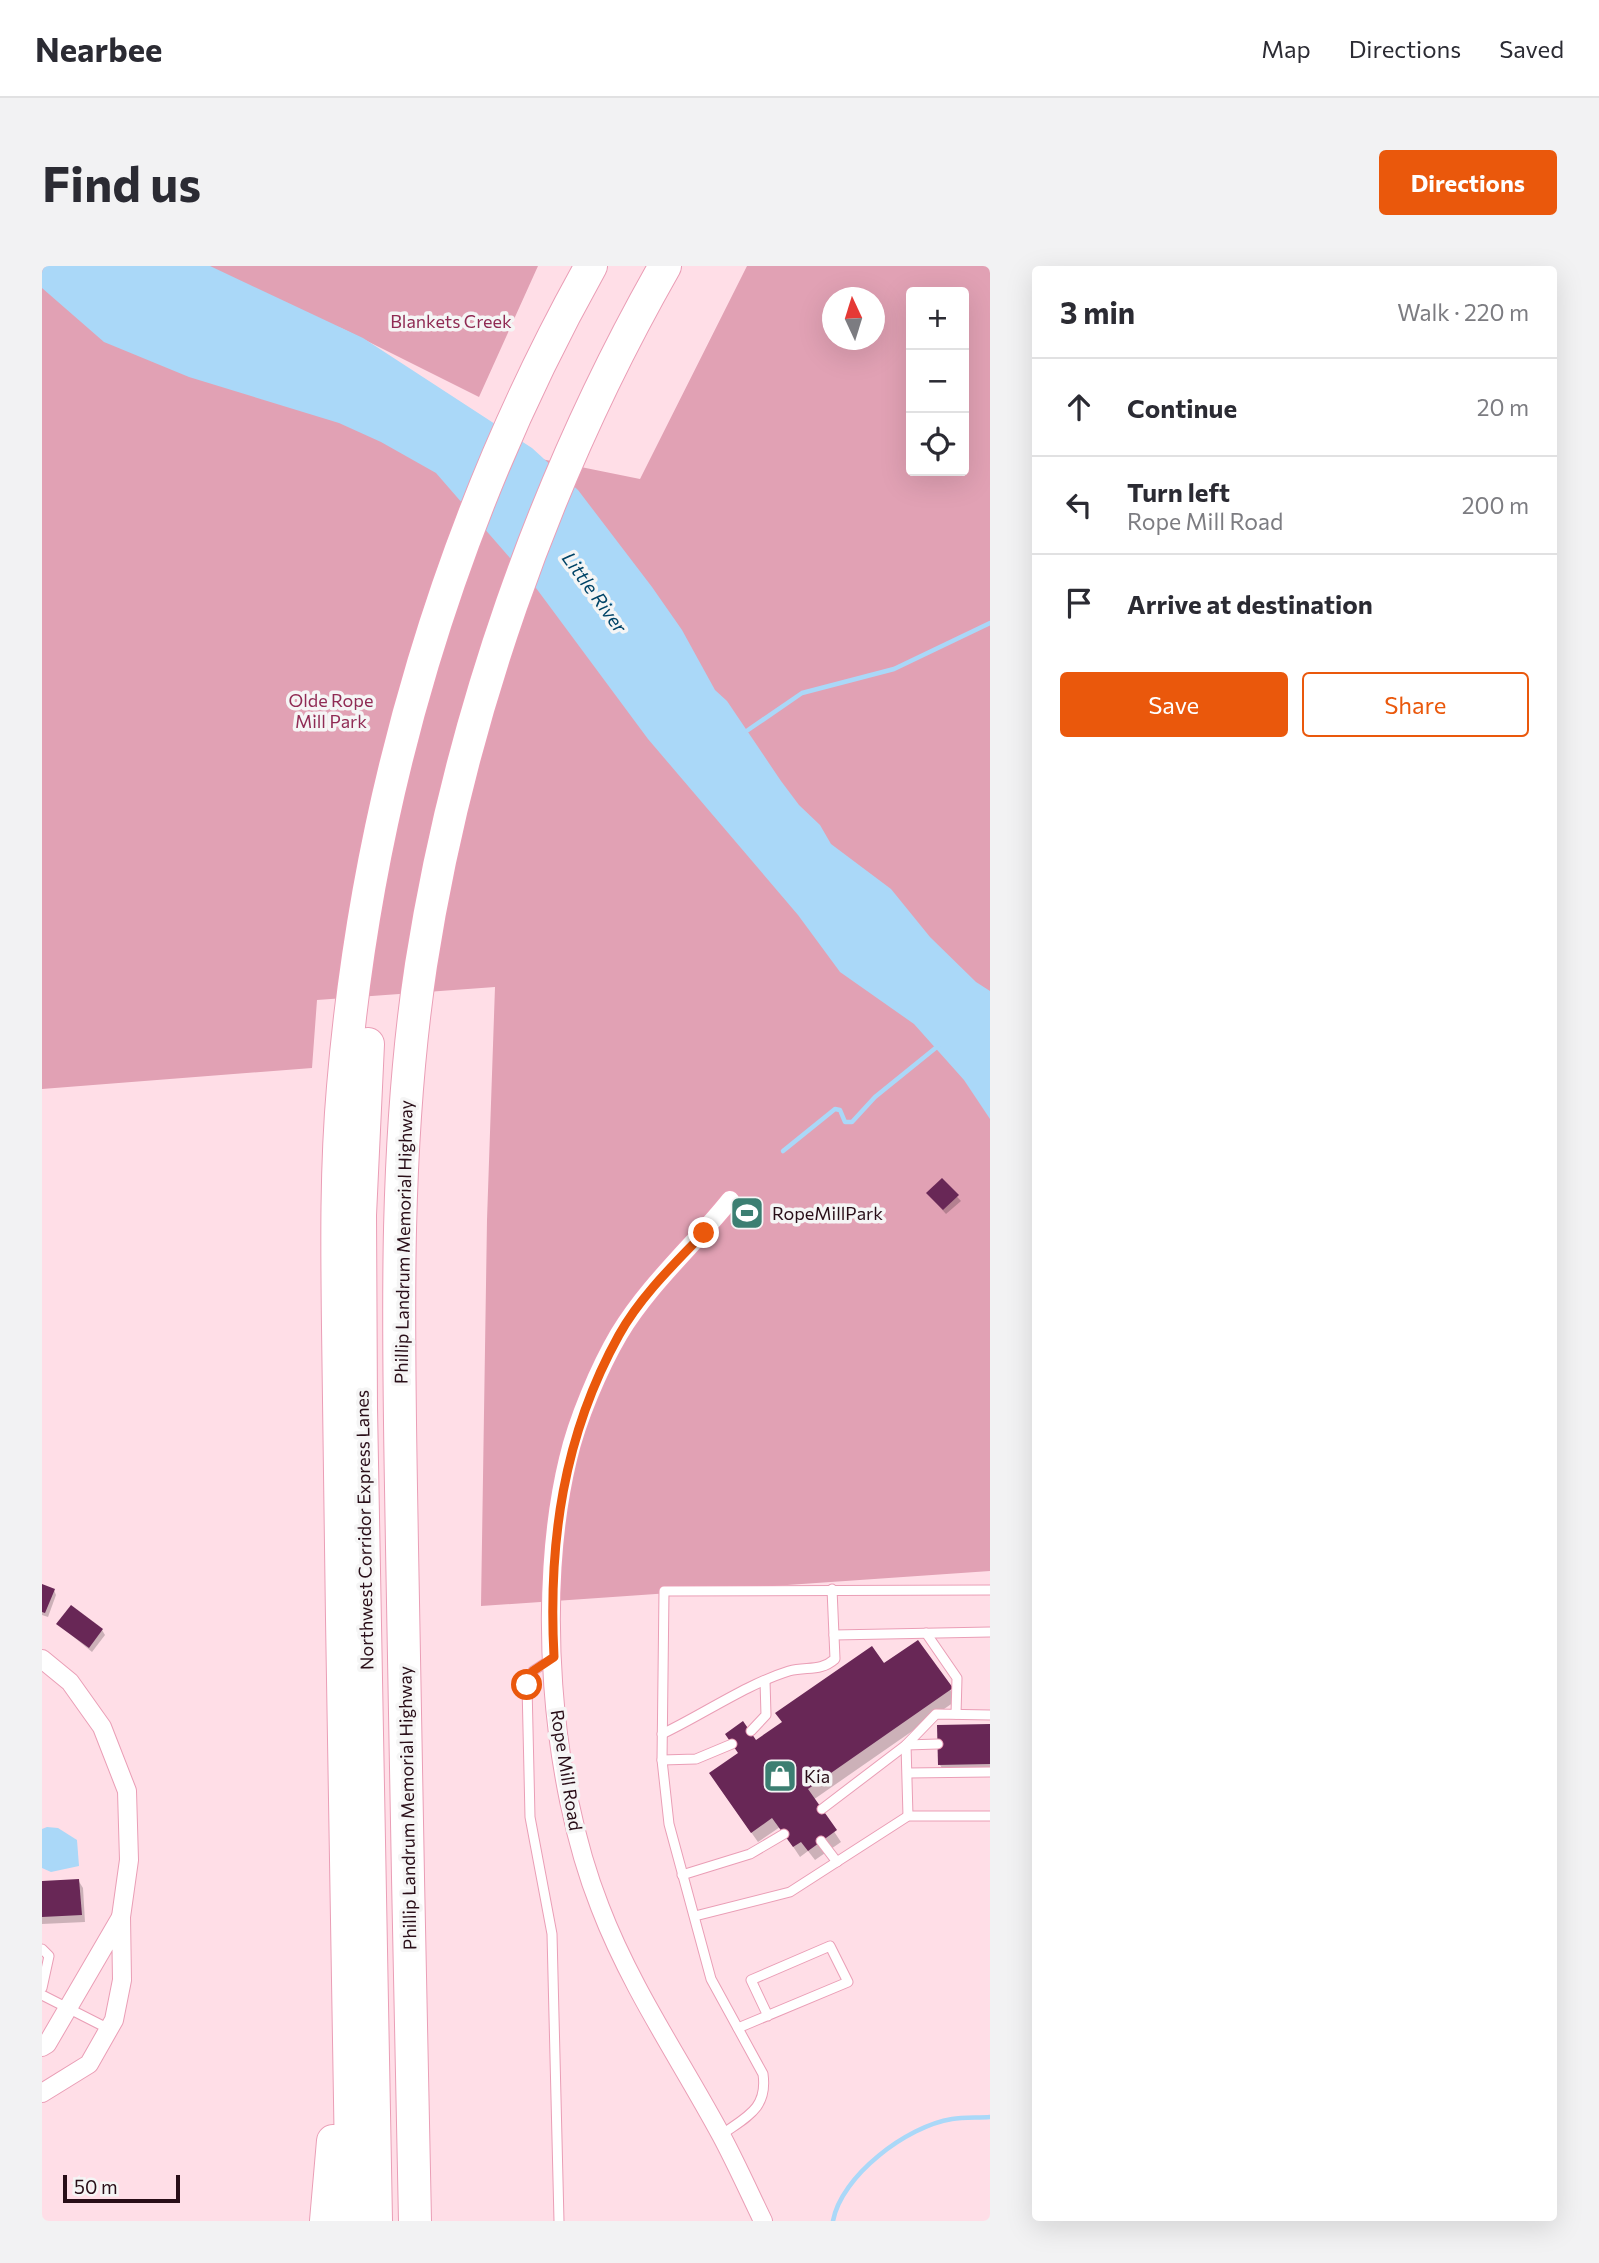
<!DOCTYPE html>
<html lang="en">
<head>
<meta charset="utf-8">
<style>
  :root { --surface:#fff; --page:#f2f2f3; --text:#2b2b33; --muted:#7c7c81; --line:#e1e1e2; --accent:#ea580c }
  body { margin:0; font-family:Commissioner,sans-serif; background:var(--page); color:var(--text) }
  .controls { position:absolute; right:21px; top:21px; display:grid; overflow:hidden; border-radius:7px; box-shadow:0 7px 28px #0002 }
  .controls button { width:63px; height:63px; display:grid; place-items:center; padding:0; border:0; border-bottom:2px solid var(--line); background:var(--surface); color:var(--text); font:35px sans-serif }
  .compass { position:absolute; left:780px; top:21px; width:63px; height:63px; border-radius:50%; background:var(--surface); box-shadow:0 7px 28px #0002; rotate:356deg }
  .scale { position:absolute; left:21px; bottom:18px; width:117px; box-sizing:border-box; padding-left:7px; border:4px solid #290e18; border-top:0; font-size:19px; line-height:24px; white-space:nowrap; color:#290e18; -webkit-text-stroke:5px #f5f5f5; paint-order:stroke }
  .stop { position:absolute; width:21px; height:21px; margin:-16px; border:5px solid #ea580c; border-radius:50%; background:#fff }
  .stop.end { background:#ea580c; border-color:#fff; box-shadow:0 2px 7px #0008 }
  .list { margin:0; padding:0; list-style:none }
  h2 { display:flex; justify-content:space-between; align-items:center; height:91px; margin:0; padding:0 28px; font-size:30px }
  h2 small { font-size:23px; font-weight:400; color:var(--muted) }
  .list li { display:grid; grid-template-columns:46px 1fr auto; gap:21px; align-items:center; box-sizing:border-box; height:98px; padding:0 28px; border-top:2px solid var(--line) }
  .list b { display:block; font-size:26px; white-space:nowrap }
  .list p { margin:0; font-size:23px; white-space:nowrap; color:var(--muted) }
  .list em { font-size:23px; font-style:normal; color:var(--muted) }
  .actions { display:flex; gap:14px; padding:21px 28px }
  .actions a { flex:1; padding:16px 0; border:2px solid var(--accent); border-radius:7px; text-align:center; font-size:24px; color:var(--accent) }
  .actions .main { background:var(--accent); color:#fff }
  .icon { flex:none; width:38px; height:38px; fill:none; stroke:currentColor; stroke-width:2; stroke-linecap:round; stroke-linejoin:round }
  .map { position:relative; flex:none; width:948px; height:1955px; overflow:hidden; border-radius:7px }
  header { display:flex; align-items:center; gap:42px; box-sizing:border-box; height:98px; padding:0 35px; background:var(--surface); border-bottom:2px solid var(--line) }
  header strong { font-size:33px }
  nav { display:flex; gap:38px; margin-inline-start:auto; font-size:24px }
  .intro { display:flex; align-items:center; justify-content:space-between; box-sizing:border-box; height:168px; padding:0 42px }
  h1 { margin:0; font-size:49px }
  .button { padding:18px 32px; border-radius:7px; background:var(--accent); color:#fff; font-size:24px; font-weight:700 }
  main { display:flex; gap:42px; padding:0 42px }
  aside { flex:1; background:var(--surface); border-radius:7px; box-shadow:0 7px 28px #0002 }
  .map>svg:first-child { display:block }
  .green { fill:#e1a1b4; fill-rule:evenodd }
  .water { fill:#aad8f8 }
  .shadow { fill:#0003 }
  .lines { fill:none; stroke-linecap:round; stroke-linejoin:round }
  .stream { stroke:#aad8f8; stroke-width:4.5 }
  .building { fill:#682756 }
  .service-casing { stroke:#ea9eb6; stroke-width:11 }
  .minor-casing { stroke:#ea9eb6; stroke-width:20 }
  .motorway-casing { stroke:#ea9eb6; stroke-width:34 }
  .service { stroke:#fff; stroke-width:9 }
  .minor { stroke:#fff; stroke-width:18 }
  .motorway { stroke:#fff; stroke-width:32 }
  .route { stroke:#ea580c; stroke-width:9 }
  .labels { text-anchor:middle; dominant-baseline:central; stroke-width:7; stroke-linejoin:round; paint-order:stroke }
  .park-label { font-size:18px; fill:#902b54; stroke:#f5f5f5 }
  .poi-label { font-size:18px; fill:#290e18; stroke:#f5f5f5; text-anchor:start }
  .street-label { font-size:18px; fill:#290e18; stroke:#f5f5f5 }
  .water-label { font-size:19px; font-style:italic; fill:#004467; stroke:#f5f5f5 }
</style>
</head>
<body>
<header>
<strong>Nearbee</strong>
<nav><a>Map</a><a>Directions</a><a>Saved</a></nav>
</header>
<div class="intro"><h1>Find us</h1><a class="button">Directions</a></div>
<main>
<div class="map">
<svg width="948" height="1955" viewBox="0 0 948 1955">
  <rect width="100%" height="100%" fill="#ffdee7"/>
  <g class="green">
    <path d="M 0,0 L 341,161 L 598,213 L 705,0 L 948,0 L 948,1305 L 439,1340 L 445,954 L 453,721 L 275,734 L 270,802 L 0,823 ZM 869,26 L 922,26 L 922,205 L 869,205 ZM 790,32 L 832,32 L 832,74 L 790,74 Z"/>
    <polygon points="133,0 496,0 437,131 299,62 165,20"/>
  </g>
  <g class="water">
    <polygon points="0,0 168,0 321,72 490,182 536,224 610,321 640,364 673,424 685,435 739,515 757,539 778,559 789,578 849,623 888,671 934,716 948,725 948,853 922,814 872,758 798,706 756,649 606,473 494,322 394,207 339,176 297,157 147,111 62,76 0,22"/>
    <polygon points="5,1561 16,1562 35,1574 37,1600 9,1606 0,1602 0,1563"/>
  </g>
  <g class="shadow">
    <polygon points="900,915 919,935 904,948 886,928"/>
    <polygon points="0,1320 12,1324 14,1329 6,1351 0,1349"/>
    <polygon points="16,1358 60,1364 63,1369 50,1386"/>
    <polygon points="876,1376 915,1434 771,1534 799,1576 773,1594 766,1585 758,1591 738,1561 716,1576 675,1518 714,1476"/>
    <polygon points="948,1461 948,1506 903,1507 898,1499"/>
    <polygon points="36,1614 41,1622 43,1656 0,1658 0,1616"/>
  </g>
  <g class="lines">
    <g class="stream">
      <polyline points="706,464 760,427 852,403 948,357"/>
      <polyline points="741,885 793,843 798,844 803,856 810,856 833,831 896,780"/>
      <path d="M 791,1955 C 799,1910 865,1860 910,1853 C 922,1851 936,1852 948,1851"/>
    </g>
  </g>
  <g class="building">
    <polygon points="900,912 917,929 901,944 884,927"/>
    <polygon points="0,1318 13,1323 3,1347 0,1346"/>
    <polygon points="29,1339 61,1363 47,1382 14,1358"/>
    <polygon points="876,1374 911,1422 766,1523 795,1564 766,1585 759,1576 751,1581 730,1552 709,1567 667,1507 696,1487 683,1468 701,1455 714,1474 740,1456 733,1447 830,1380 842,1397"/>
    <polygon points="948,1458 948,1498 896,1499 895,1459"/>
    <polygon points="37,1613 40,1649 0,1651 0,1615"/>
  </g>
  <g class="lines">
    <defs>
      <g id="service">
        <polyline points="884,1367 915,1412 914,1448"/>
        <polyline points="792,1369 948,1366"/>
        <polyline points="511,1392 491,1405 485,1419 488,1551 510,1668 517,1955"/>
        <polyline points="709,1465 724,1449 723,1415"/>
        <path d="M 620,1468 C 660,1449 705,1418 747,1405 C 765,1400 778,1406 793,1393 L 790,1323"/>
        <polyline points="620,1494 654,1493 690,1478"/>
        <polyline points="866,1507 948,1506"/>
        <polyline points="780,1543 864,1479 896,1478"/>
        <polyline points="866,1550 864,1479 894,1448 948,1449"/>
        <polyline points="779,1575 795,1596"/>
        <polyline points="640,1609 708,1588 742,1568"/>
        <polyline points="653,1650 748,1626 866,1550 948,1550"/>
        <polyline points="0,1683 7,1690 0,1722"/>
        <polyline points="0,1729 67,1763"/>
        <polyline points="696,1762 806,1716 788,1680 709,1714 726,1750"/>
        <path d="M 679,1869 C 704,1851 726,1843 721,1808 L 669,1713 L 627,1558 L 620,1494 L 622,1325 L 948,1324"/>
      </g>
      <g id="minor">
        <path d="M 688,934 C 652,979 607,1018 577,1068 C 557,1102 535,1154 526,1193 C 494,1325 508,1515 558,1641 C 589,1722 638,1793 679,1869 C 694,1897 707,1926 721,1955"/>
        <polyline points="0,1393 28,1416 60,1461 85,1525 87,1594 79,1651"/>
        <polyline points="0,1781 5,1778 79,1651 80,1714 72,1754 47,1798 0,1827"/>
      </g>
      <g id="motorway">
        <polyline points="326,778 318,949 319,1142 334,1955"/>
        <polyline points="284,1955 291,1875"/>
        <path d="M 310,1955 C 307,1754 304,1553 300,1353 C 298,1255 297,1158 296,1061 C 295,981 294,901 301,821 C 325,533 408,252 549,0"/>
        <path d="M 373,1955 C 368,1730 364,1506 360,1281 C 357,1088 350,891 379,699 C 417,456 501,214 623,0"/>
      </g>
    </defs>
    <use href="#service" class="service-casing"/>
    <use href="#minor" class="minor-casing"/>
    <use href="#motorway" class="motorway-casing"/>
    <use href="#service" class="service"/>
    <use href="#minor" class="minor"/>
    <use href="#motorway" class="motorway"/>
  </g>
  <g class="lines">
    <path class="route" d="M 485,1419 L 491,1405 L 512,1391 C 506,1277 521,1170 577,1069 C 598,1031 632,998 662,967"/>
  </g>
  <defs>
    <symbol id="stadium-square" viewBox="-11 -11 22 22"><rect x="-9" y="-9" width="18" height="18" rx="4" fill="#3c7f72" stroke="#f5f5f5"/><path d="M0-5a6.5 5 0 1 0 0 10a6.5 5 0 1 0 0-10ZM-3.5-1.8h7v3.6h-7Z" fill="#fff"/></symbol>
    <symbol id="shop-square" viewBox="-11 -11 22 22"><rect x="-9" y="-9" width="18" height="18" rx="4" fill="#3c7f72" stroke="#f5f5f5"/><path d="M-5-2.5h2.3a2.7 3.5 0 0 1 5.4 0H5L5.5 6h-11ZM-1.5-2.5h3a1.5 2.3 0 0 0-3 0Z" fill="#fff"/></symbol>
  </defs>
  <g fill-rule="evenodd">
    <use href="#stadium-square" x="686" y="928" width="38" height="38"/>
    <use href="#shop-square" x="719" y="1491" width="38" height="38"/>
  </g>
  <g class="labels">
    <g class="park-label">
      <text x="409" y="55">Blankets Creek</text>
      <text x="289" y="434">Olde Rope<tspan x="289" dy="21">Mill Park</tspan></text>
    </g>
    <g class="poi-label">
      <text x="730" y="947">RopeMillPark</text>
      <text x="762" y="1510">Kia</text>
    </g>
    <g class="street-label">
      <text transform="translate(361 976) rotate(-89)">Phillip Landrum Memorial Highway</text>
      <text transform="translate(322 1264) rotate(-91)">Northwest Corridor Express Lanes</text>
      <text transform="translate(525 1504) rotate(81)">Rope Mill Road</text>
      <text transform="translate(365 1542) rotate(-91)">Phillip Landrum Memorial Highway</text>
    </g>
    <g class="water-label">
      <text transform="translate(553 326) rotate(54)">Little River</text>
    </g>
  </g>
</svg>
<div class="controls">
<button>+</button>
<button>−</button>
<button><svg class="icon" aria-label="locate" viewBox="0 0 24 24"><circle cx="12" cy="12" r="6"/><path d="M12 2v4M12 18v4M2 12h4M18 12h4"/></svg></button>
</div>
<svg class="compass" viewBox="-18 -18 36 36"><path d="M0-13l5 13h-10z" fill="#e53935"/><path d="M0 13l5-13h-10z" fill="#7c7c81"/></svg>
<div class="scale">50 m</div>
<div class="stop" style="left:485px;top:1419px"></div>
<div class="stop end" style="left:662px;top:967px"></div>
</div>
<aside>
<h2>3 min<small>Walk · 220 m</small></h2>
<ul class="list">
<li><svg class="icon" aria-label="ahead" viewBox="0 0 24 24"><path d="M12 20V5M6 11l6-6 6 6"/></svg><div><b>Continue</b></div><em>20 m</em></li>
<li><svg class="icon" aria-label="left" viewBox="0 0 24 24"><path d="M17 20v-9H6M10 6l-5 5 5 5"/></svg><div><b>Turn left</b><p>Rope Mill Road</p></div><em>200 m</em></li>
<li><svg class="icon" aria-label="arrive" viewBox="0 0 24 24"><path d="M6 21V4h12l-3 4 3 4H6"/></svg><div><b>Arrive at destination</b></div></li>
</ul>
<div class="actions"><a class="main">Save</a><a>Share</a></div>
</aside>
</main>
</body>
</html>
